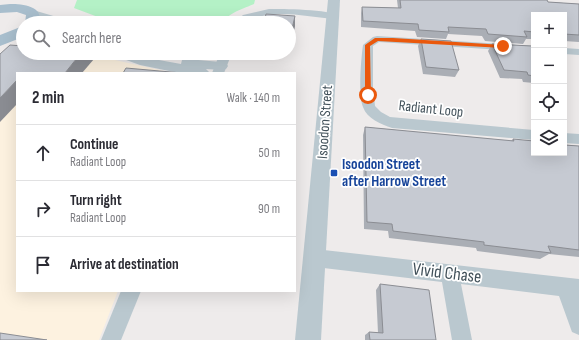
<!DOCTYPE html>
<html lang="en">
<head>
<meta charset="utf-8">
<style>
  :root { --surface:#fff; --page:#f7f7f7; --text:#2b2b33; --muted:#7c7c81; --line:#e1e1e2 }
  body { margin:0; font-family:"Sofia Sans Condensed",sans-serif; background:var(--page); color:var(--text) }
  .controls { position:absolute; right:12px; top:12px; display:grid; overflow:hidden; border-radius:0px; box-shadow:0 4px 16px #0002 }
  .controls button { width:36px; height:36px; display:grid; place-items:center; padding:0; border:0; border-bottom:1px solid var(--line); background:var(--surface); color:var(--text); font:20px sans-serif }
  .stop { position:absolute; width:12px; height:12px; margin:-9px; border:3px solid #ea580c; border-radius:50%; background:#fff }
  .stop.end { background:#ea580c; border-color:#fff; box-shadow:0 1px 4px #0008 }
  .list { margin:0; padding:0; list-style:none }
  h2 { display:flex; justify-content:space-between; align-items:center; height:52px; margin:0; padding:0 16px; font-size:17px }
  h2 small { font-size:13px; font-weight:400; color:var(--muted) }
  .list li { display:grid; grid-template-columns:26px 1fr auto; gap:12px; align-items:center; box-sizing:border-box; height:56px; padding:0 16px; border-top:1px solid var(--line) }
  .list b { display:block; font-size:15px; white-space:nowrap }
  .list p { margin:0; font-size:13px; white-space:nowrap; color:var(--muted) }
  .list em { font-size:13px; font-style:normal; color:var(--muted) }
  .icon { flex:none; width:22px; height:22px; fill:none; stroke:currentColor; stroke-width:2; stroke-linecap:round; stroke-linejoin:round }
  .map { position:relative; flex:none; width:579px; height:340px; overflow:hidden }
  .search { position:absolute; background:var(--surface); box-shadow:0 4px 16px #0002; left:16px; top:16px; width:280px; height:44px; display:flex; align-items:center; gap:10px; box-sizing:border-box; padding:0 14px; border-radius:22px; color:var(--muted); font-size:15px }
  .panel { position:absolute; background:var(--surface); box-shadow:0 4px 16px #0002; left:16px; top:72px; width:280px; height:220px; border-radius:0px }
  .map>svg:first-child { display:block }
  .commercial { fill:#fdf2e0 }
  .green { fill:#b4f1c6 }
  .lines { fill:none; stroke-linecap:round; stroke-linejoin:round }
  .minor { fill:#bac8cf; fill-rule:evenodd }
  .tertiary { fill:#bac8cf; fill-rule:evenodd }
  .primary { fill:#a8becd; fill-rule:evenodd }
  .wall { fill:#aaaeb5 }
  .shaded-wall { fill:#8b8d93 }
  .building { fill:#c6cad2; stroke:#8b8d93 }
  .route { fill:#ea580c }
  .transit-dot { fill:#1a4fb4; stroke:#fff; stroke-width:1.5 }
  .labels { text-anchor:middle; dominant-baseline:central; stroke-width:3.5; stroke-linejoin:round; paint-order:stroke }
  .street-label { font-size:15px; fill:#42515a; stroke:#fff }
  .transit-label { font-size:15px; font-weight:bold; fill:#164399; stroke:#fff; text-anchor:start }
  .near-street-label { font-size:18px; fill:#42515a; stroke:#fff }
</style>
</head>
<body>
<div class="map">
<svg width="579" height="340" viewBox="0 0 579 340">
  <rect width="100%" height="100%" fill="#eeebeb"/>
  <polygon class="commercial" points="23,46 23,53 98,53 115,60 173,73 17,73 17,291 118,291 99,340 0,340 0,55"/>
  <path class="green" d="M 77,0 L 255,0 L 254,4 C 245,8 227,13 223,23 L 114,23 L 74,8 Z"/>
  <g class="lines">
    <g class="minor">
      <path d="M 269,9 C 281,9 331,9 338,16 L 333,19 C 311,17 289,12 267,15 C 254,17 247,23 234,23 L 243,15 Z"/>
      <path d="M 377,36 L 534,46 L 534,52 L 379,42 L 373,46 L 373,88 L 375,106 L 381,112 L 390,117 L 534,130 L 534,140 L 392,128 C 381,124 367,119 363,107 C 358,95 361,59 363,45 L 373,37 Z"/>
      <polygon points="564,48 579,49 579,55 564,54"/>
      <polygon points="220,53 232,53 224,73 212,73"/>
      <polygon points="564,133 579,134 579,144 564,143"/>
      <polygon points="315,249 579,279 579,335 572,332 559,296 461,284 472,340 452,340 442,282 315,267 309,264 306,258 309,252"/>
      <polygon points="121,291 141,291 121,340 101,340"/>
    </g>
    <g class="tertiary">
      <polygon points="328,0 340,0 321,340 295,340"/>
      <polygon points="33,10 67,20 69,23 50,23 29,17 27,14 29,11"/>
      <polygon points="113,53 133,53 148,58 181,64 182,60 187,59 221,62 226,63 228,66 226,69 221,70 206,69 210,73 179,73 140,65 115,56"/>
    </g>
    <g class="primary">
      <path d="M 10,4 C 23,4 44,6 39,23 L 25,23 L 26,15 L 17,12 L 0,13 L 0,5 Z"/>
      <polygon points="23,26 23,37 0,46 0,35"/>
    </g>
  </g>
  <g class="wall">
    <polygon points="397,0 547,0 548,2 579,4 579,42 564,41 564,15 534,15 534,39 526,39 523,44 485,41 482,36 448,34 446,39 417,37 415,31 361,27 361,13 362,7 398,8"/>
    <polygon points="295,16 295,26 291,43 289,43 289,23"/>
    <polygon points="421,39 459,70 455,77 423,74 418,46"/>
    <polygon points="492,44 534,49 534,83 523,82 522,79 500,78 488,51"/>
    <polygon points="365,127 511,141 513,139 579,146 579,257 549,254 540,259 477,251 476,248 389,238 388,231 364,229 363,135"/>
    <polygon points="380,284 436,340 365,340 365,335 369,332 378,333 376,290"/>
  </g>
  <g class="shaded-wall">
    <polygon points="295,16 295,26 291,43 291,33"/>
    <polygon points="81,53 90,53 94,59 82,73 65,73"/>
    <polygon points="17,80 17,104 0,122 0,98"/>
  </g>
  <g class="building">
    <polygon points="400,0 547,0 548,2 579,4 579,35 564,34 564,15 534,15 534,32 524,31 527,37 488,34 486,29 448,27 449,32 419,30 418,24 363,21 362,7 401,8"/>
    <polygon points="266,14 295,16 291,33 289,33 289,23 264,23"/>
    <polygon points="421,39 451,41 459,70 426,67"/>
    <polygon points="492,44 532,46 534,49 534,76 528,75 527,72 504,70"/>
    <polygon points="10,45 23,46 23,53 81,53 65,73 17,73 17,80 0,98 0,54"/>
    <polygon points="126,68 182,73 123,73"/>
    <polygon points="365,127 514,141 513,139 534,141 534,153 564,153 564,145 579,146 579,250 548,246 551,253 484,245 484,242 393,231 392,224 367,222"/>
    <polygon points="380,284 429,290 436,340 370,340 369,332 383,333"/>
    <polygon points="0,333 47,340 0,340"/>
  </g>
  <polygon class="route" points="375,38 393,38 503,45 505,46 503,48 378,41 370,46 371,95 368,97 365,95 365,45"/>
  <rect class="transit-dot" x="330" y="169" width="8" height="8" rx="2"/>
  <g class="labels">
    <g class="street-label">
      <text transform="translate(431 109) rotate(6)">Radiant Loop</text>
      <text transform="translate(325 122) rotate(-86)">Isoodon Street</text>
    </g>
    <g class="transit-label">
      <text x="342" y="164">Isoodon Street<tspan x="342" dy="17">after Harrow Street</tspan></text>
    </g>
    <g class="near-street-label">
      <text transform="translate(447 273) rotate(7)">Vivid Chase</text>
    </g>
  </g>
</svg>
<div class="controls">
<button>+</button>
<button>−</button>
<button><svg class="icon" aria-label="locate" viewBox="0 0 24 24"><circle cx="12" cy="12" r="6"/><path d="M12 2v4M12 18v4M2 12h4M18 12h4"/></svg></button>
<button><svg class="icon" aria-label="layers" viewBox="0 0 24 24"><path d="M12 4l9 5-9 5-9-5zM3 14l9 5 9-5"/></svg></button>
</div>
<div class="stop" style="left:368px;top:95px"></div>
<div class="stop end" style="left:503px;top:46px"></div>
<div class="search"><svg class="icon" aria-label="search" viewBox="0 0 24 24"><circle cx="10" cy="10" r="6"/><path d="M15 15l6 6"/></svg>Search here</div>
<section class="panel">
<h2>2 min<small>Walk · 140 m</small></h2>
<ul class="list">
<li><svg class="icon" aria-label="ahead" viewBox="0 0 24 24"><path d="M12 20V5M6 11l6-6 6 6"/></svg><div><b>Continue</b><p>Radiant Loop</p></div><em>50 m</em></li>
<li><svg class="icon" aria-label="right" viewBox="0 0 24 24"><path d="M7 20v-9h11M14 6l5 5-5 5"/></svg><div><b>Turn right</b><p>Radiant Loop</p></div><em>90 m</em></li>
<li><svg class="icon" aria-label="arrive" viewBox="0 0 24 24"><path d="M6 21V4h12l-3 4 3 4H6"/></svg><div><b>Arrive at destination</b></div></li>
</ul>
</section>
</div>
</body>
</html>
